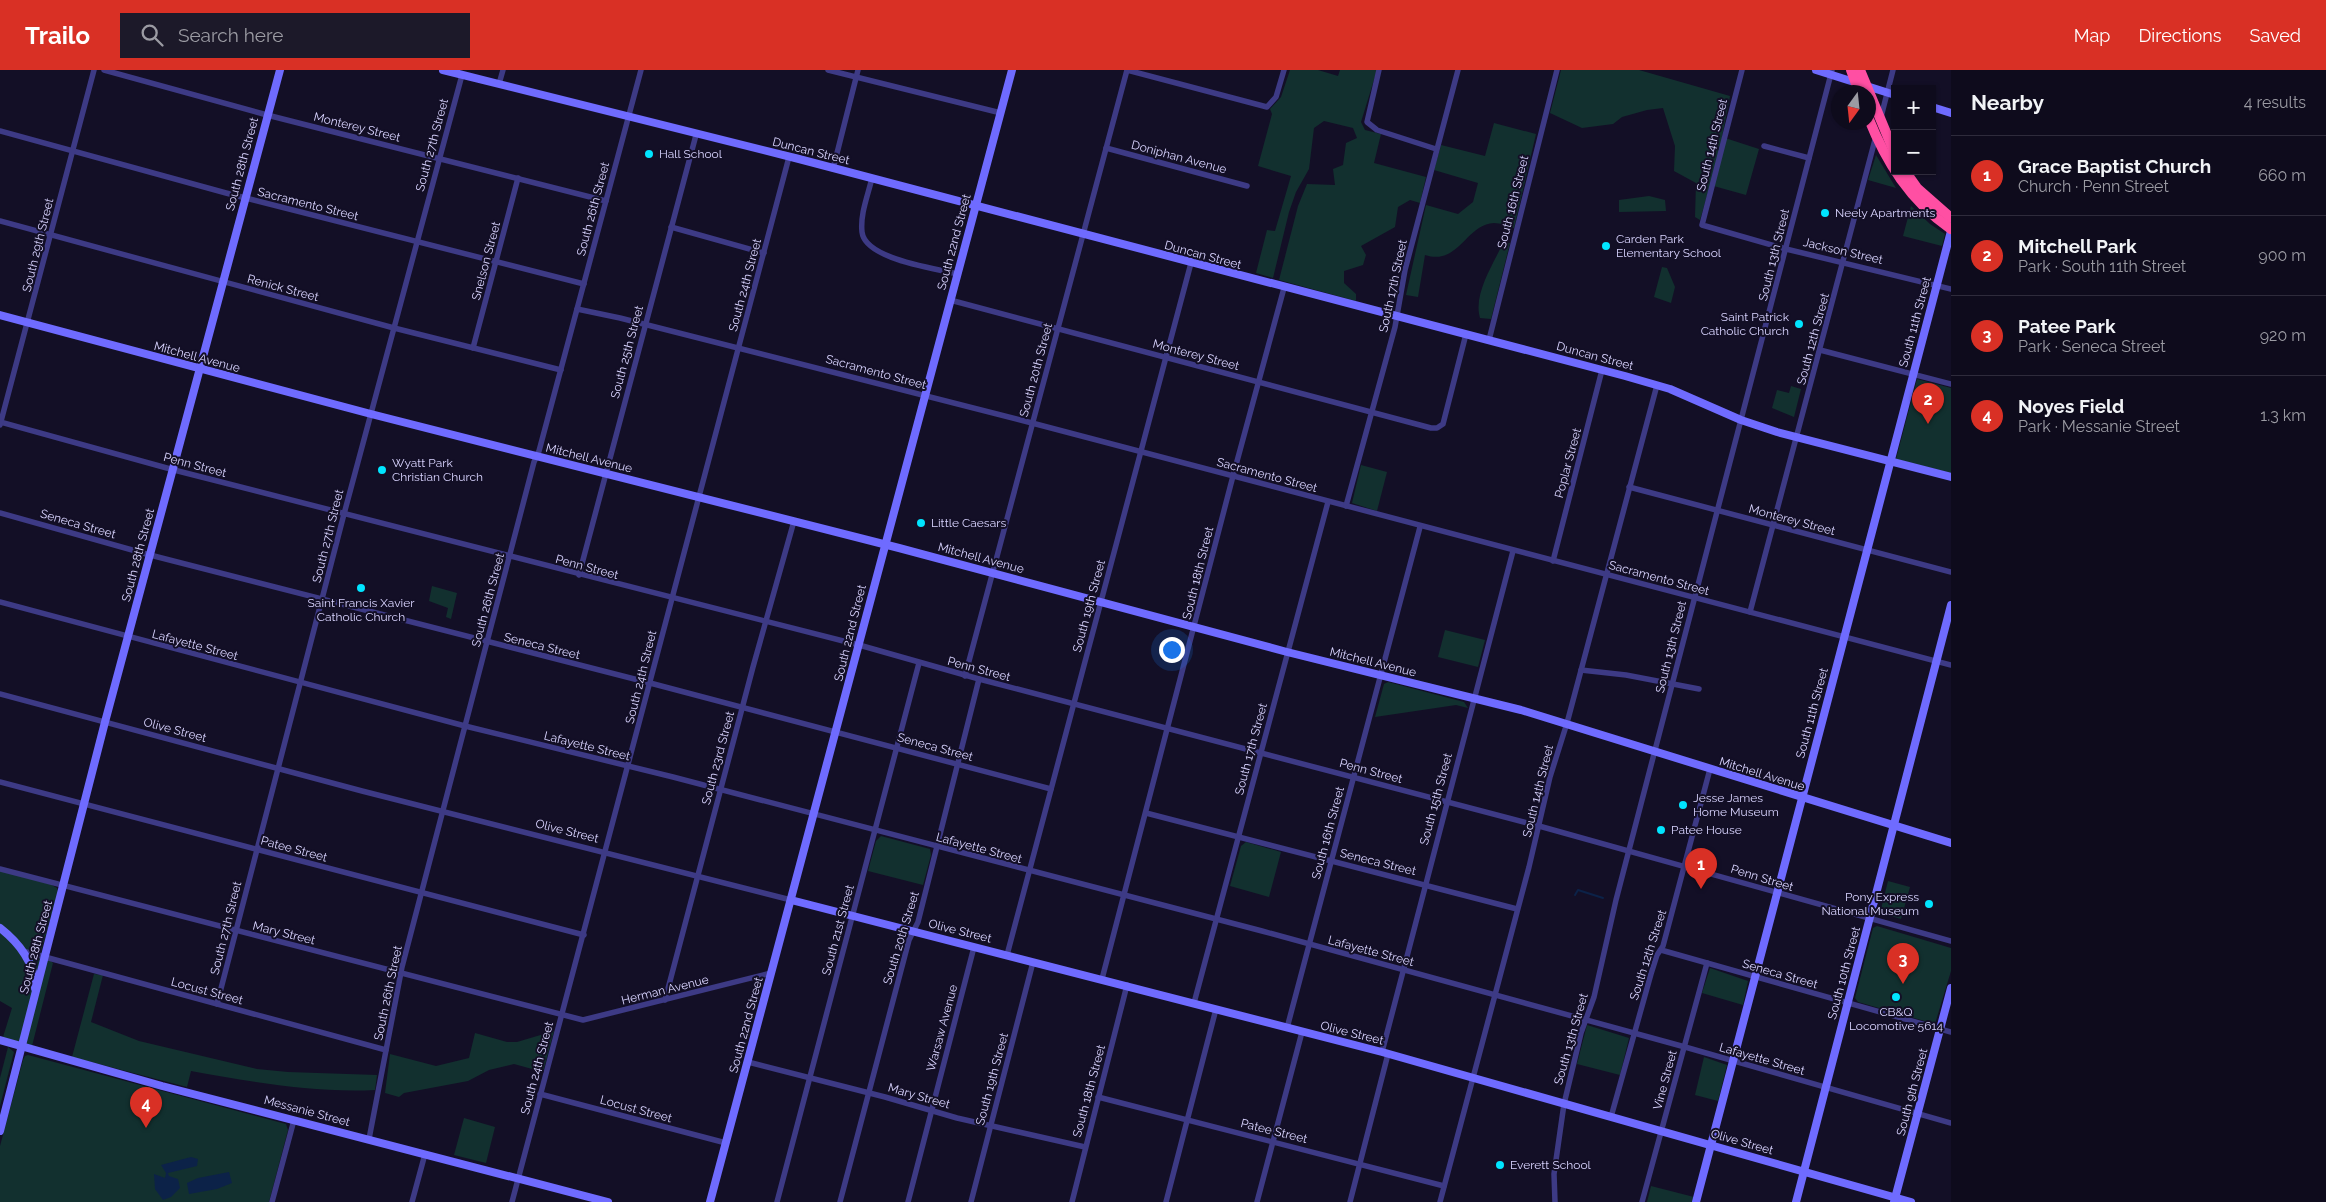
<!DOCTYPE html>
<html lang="en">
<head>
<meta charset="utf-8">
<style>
  :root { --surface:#0e0b1c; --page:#1c1929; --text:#f1f3f6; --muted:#9b9ba3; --line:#2e2b3b; --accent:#d93025 }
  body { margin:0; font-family:Raleway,sans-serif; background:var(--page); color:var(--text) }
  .controls { position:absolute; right:15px; top:15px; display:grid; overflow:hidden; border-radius:0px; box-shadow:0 1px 4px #0004 }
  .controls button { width:45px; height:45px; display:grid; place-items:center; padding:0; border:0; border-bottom:1px solid var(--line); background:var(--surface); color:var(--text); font:25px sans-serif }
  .compass { position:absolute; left:1831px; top:15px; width:45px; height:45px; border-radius:50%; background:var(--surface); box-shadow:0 1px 4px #0004; rotate:195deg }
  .you { position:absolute; left:1171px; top:579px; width:18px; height:18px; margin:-12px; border:4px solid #fff; border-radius:50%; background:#1a73e8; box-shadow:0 0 0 8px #1a73e833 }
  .badge { display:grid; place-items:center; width:32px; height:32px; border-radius:50%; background:var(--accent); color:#fff; font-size:16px; font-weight:700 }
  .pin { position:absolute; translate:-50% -41px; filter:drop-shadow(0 1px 2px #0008) }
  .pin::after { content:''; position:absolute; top:26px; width:18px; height:15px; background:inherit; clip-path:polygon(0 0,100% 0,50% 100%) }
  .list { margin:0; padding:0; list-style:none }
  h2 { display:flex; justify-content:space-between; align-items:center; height:65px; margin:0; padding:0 20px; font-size:21px }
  h2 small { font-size:16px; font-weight:400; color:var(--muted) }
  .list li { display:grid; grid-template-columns:32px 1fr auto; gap:15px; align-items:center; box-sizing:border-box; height:80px; padding:0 20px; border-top:1px solid var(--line) }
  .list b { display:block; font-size:19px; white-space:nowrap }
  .list p { margin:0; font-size:16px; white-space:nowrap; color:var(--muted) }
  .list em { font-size:16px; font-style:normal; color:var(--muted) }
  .icon { flex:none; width:28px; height:28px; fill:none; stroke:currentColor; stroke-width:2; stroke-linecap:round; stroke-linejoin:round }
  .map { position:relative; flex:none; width:1951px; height:1132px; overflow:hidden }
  header { display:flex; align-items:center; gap:30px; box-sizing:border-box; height:70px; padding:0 25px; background:var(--accent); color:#fff }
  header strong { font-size:24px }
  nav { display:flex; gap:28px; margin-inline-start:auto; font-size:18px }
  .search { width:350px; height:45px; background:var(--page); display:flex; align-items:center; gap:12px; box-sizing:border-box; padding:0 18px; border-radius:0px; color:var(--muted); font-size:19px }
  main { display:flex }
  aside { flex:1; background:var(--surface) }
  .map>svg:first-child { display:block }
  .green { fill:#12302f }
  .water { fill:#0c2248 }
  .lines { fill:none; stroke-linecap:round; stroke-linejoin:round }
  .stream { stroke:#0c2248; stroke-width:2 }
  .street { stroke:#3d3a85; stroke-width:5.5 }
  .secondary { stroke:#6f6bff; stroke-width:8 }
  .highway { stroke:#ff4fa3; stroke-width:10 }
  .highway-bridge { stroke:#ff4fa3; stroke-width:10 }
  .poi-dot { fill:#00e5ff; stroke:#130f26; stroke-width:2 }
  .labels { text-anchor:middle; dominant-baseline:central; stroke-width:4; stroke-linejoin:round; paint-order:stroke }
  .street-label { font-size:12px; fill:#d9d4ff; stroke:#130f26 }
  .poi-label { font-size:12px; fill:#d9d4ff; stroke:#130f26; text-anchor:start }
</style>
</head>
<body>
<header>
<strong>Trailo</strong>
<div class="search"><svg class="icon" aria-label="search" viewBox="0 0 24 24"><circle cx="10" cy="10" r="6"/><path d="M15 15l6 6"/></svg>Search here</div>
<nav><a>Map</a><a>Directions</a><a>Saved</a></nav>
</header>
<main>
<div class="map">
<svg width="1951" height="1132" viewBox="0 0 1951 1132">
  <rect width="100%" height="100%" fill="#130f26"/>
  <g class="green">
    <polygon points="1290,0 1318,0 1338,6 1340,0 1377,0 1361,52 1365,60 1381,64 1374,93 1426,107 1420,133 1410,130 1398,137 1395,157 1361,176 1366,185 1363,195 1344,201 1344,213 1356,224 1356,231 1279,210 1298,136 1307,114 1335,115 1333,99 1343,95 1346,73 1357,68 1353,58 1324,51 1314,58 1309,99 1296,122 1289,142 1273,208 1256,203 1267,160 1275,161 1291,106 1258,96 1272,44 1270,39 1281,27"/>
    <polygon points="1561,0 1639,0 1730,26 1722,67 1759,79 1746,125 1710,115 1700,150 1695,147 1696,113 1674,101 1675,76 1663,38 1647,40 1622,47 1613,54 1582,58 1550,43"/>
    <path d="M 1494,53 L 1536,64 L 1514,158 C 1508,156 1500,153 1494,153 C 1466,154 1459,196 1425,185 L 1418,227 L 1406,225 L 1426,135 L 1458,144 L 1473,132 L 1478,113 L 1434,100 L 1441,75 L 1485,86 Z"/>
    <polygon points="1876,85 1896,118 1868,110"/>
    <polygon points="1649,126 1665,130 1666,141 1619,142 1619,130"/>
    <polygon points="1911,136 1930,154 1945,164 1942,176 1903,166"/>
    <path d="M 1503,173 L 1510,173 L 1491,249 L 1480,248 C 1473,224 1493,195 1503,173 Z"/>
    <polygon points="1662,197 1667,198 1675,217 1671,233 1654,227"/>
    <polygon points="1917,309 1951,318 1951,403 1896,389"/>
    <polygon points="1791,316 1801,319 1794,347 1772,338 1777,320 1789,323"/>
    <polygon points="1361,395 1387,402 1377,441 1352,433"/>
    <polygon points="432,516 457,523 451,549 446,547 448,538 429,531"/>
    <polygon points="1445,560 1485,570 1478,597 1438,587"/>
    <polygon points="1388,612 1464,632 1468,638 1456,635 1375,647 1384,614"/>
    <polygon points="881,766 930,779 931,785 923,815 868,801 876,771"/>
    <polygon points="1246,772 1281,782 1269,827 1230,816 1241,776"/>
    <polygon points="0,801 50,814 57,818 58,822 41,882 53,893 32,976 3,967 12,938 0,931"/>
    <polygon points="1888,811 1910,817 1901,849 1880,843"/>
    <polygon points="1877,856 1951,878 1951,901 1935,954 1858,932 1855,928 1873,858"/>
    <polygon points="1710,898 1748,911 1743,935 1702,923"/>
    <path d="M 94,904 L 103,905 L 91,952 L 139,971 L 257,999 L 288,1002 L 377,1005 L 375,1020 C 313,1023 252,1012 191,1001 L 187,1017 L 72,987 Z"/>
    <polygon points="1587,955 1629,968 1620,1005 1577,994"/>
    <polygon points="554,961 543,1002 514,994 489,1000 468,1011 404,1023 399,1027 385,1023 390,984 436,996 469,988 475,963 507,972 517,972"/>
    <polygon points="8,977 14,982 0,1036 0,1008"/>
    <polygon points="28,985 286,1054 288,1060 269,1132 0,1132 0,1076 23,990 25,986"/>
    <polygon points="1704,987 1727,995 1718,1031 1695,1025"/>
    <polygon points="464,1048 495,1057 486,1093 454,1085"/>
    <polygon points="1651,1116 1694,1127 1693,1132 1647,1132"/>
  </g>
  <g class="water">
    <polygon points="191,1087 198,1089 197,1096 168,1103 169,1106 178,1109 180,1118 171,1127 163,1130 155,1119 154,1104 165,1108 166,1103 161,1095"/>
    <polygon points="229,1102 232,1113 217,1119 189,1124 187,1113 198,1108"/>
  </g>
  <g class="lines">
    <polyline class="stream" points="1575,825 1578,820 1603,828"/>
    <g class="street">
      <polyline points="104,0 267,45 606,131"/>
      <polyline points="828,0 1001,43"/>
      <polyline points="1127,0 1267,37 1276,27 1284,0"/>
      <polyline points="1379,0 1367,52 1377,60 1436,79"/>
      <polyline points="1742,0 1702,155 1786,179 1951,219"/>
      <polyline points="499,14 503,0"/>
      <polyline points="1881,47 1893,0"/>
      <polyline points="0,61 226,123 584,214"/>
      <polyline points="1764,76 1809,88"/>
      <polyline points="1106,78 1247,116"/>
      <polyline points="833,99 858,0"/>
      <path d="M 872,108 C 868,125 860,144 862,162 C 865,189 934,198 957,204"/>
      <polyline points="0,151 394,258 561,300"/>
      <polyline points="671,157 764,183"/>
      <polyline points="950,230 1431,358 1437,358 1443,354 1466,264"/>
      <polyline points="577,239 620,248 1032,353 1951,595"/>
      <polyline points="1489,270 1557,0"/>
      <polyline points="473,278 518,108"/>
      <polyline points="1820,280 1951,314"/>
      <polyline points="0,352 174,400 859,575 979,609 1539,756 1951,871"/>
      <polyline points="0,355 94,0"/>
      <polyline points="1629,417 1951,502"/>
      <polyline points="1346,436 1395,257 1405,200 1458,0"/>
      <polyline points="0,443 150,485 650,613 1051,719"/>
      <polyline points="1553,491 1602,300"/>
      <polyline points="579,505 696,65"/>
      <polyline points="0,532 465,656 673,707 1262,861 1685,977 1951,1053"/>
      <polyline points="1750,542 1876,66"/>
      <polyline points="1581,600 1626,605 1699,619"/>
      <polyline points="965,606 1127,0"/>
      <polyline points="0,624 362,721 791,830"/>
      <polyline points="0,712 584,865"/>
      <polyline points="1146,743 1517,839"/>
      <polyline points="0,799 583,950 771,903"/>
      <polyline points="1661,880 1951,962"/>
      <polyline points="23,881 386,980"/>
      <polyline points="1007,885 1191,193"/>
      <polyline points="1102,909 1233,406 1284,218"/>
      <polyline points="665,930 753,597 794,451"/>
      <polyline points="1194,933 1328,432"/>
      <polyline points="217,934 344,444 462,5"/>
      <polyline points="1287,958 1420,457"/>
      <polyline points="1382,982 1513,481"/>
      <polyline points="748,992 885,1027 957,1048 1085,1077"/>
      <polyline points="540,1024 726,1073"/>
      <polyline points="1098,1027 1444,1116"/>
      <polyline points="1611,1047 1651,904 1657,885 1663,876 1710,699"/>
      <polyline points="369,1069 402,897 534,392 539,381 641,0"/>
      <polyline points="272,1132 294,1050"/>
      <polyline points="412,1132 425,1084"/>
      <polyline points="512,1132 789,87"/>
      <polyline points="777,1132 919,593"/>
      <polyline points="840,1132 909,870 918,852 979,609"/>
      <polyline points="908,1132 974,877"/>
      <polyline points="971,1132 1033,892"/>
      <polyline points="1072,1132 1127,915"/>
      <polyline points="1166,1132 1216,939"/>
      <polyline points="1257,1132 1302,962"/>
      <polyline points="1350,1132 1388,984"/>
      <polyline points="1440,1132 1529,797 1550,707 1567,653 1657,315"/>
      <polyline points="1555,1132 1554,1104 1564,1034 1581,963 1594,927 1616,830 1832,0"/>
      <polyline points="1642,1132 1707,893"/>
    </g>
    <g class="secondary">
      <polyline points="443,0 799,89 1625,306 1670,319 1741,350 1777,362 1951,407"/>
      <polyline points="1816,0 1895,25"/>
      <polyline points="1932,37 1951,43"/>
      <polyline points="0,245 371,344 899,478 1287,582 1521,640 1951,773"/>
      <polyline points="791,830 1382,982 1911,1132"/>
      <path d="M 0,858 C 18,872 36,894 35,918"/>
      <polyline points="0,970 162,1016 608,1132"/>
      <polyline points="0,1061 105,652 280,0"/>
      <polyline points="710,1132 1012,0"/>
      <polyline points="1696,1132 1951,161"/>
      <polyline points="1796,1132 1951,535"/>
      <polyline points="1894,1132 1951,918"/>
    </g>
    <polyline class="highway" points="1905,101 1917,118 1951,148"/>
    <g class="highway-bridge">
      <polyline points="1851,0 1859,22"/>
      <polyline points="1860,0 1895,84"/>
      <path d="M 1868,47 C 1886,92 1910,131 1951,159"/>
    </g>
  </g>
  <g class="poi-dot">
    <circle cx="649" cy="84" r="5"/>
    <circle cx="1825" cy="143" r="5"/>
    <circle cx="1606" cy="176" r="5"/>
    <circle cx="1799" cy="254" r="5"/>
    <circle cx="382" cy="400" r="5"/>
    <circle cx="921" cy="453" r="5"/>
    <circle cx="361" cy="518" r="5"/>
    <circle cx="1683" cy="735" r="5"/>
    <circle cx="1661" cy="760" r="5"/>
    <circle cx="1929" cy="834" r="5"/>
    <circle cx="1896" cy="927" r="5"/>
    <circle cx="1500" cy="1095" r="5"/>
  </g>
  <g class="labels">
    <g class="street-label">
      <text transform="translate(357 57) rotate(14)">Monterey Street</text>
      <text transform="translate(432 75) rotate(-75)">South 27th Street</text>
      <text transform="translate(1712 75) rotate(-76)">South 14th Street</text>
      <text transform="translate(811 81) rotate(14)">Duncan Street</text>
      <text transform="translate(1179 87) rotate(15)">Doniphan Avenue</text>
      <text transform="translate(242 94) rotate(-75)">South 28th Street</text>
      <text transform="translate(1513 132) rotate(-76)">South 16th Street</text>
      <text transform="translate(308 134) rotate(14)">Sacramento Street</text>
      <text transform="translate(593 139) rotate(-75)">South 26th Street</text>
      <text transform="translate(954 172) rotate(-75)">South 22nd Street</text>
      <text transform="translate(38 175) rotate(-76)">South 29th Street</text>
      <text transform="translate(1843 181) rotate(13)">Jackson Street</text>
      <text transform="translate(1203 185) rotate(15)">Duncan Street</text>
      <text transform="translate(1774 185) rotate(-76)">South 13th Street</text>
      <text transform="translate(486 191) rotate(-75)">Snelson Street</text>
      <text transform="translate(745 215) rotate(-75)">South 24th Street</text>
      <text transform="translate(1393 216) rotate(-78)">South 17th Street</text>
      <text transform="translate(283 218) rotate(15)">Renick Street</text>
      <text transform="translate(1915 252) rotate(-75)">South 11th Street</text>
      <text transform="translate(1813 269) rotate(-75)">South 12th Street</text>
      <text transform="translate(627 282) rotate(-75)">South 25th Street</text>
      <text transform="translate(1196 285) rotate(15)">Monterey Street</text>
      <text transform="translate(1595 286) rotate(15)">Duncan Street</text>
      <text transform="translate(197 287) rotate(15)">Mitchell Avenue</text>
      <text transform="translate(1036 300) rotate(-75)">South 20th Street</text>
      <text transform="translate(876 302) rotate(15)">Sacramento Street</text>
      <text transform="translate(589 388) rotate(14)">Mitchell Avenue</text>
      <text transform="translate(1568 393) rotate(-75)">Poplar Street</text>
      <text transform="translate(195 395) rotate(15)">Penn Street</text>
      <text transform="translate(1267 405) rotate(15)">Sacramento Street</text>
      <text transform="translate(1792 450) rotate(15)">Monterey Street</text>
      <text transform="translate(78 454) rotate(16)">Seneca Street</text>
      <text transform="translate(328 466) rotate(-76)">South 27th Street</text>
      <text transform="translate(138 485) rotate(-75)">South 28th Street</text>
      <text transform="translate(981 488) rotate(15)">Mitchell Avenue</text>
      <text transform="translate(587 497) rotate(15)">Penn Street</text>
      <text transform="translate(1198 503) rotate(-76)">South 18th Street</text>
      <text transform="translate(1659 508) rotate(15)">Sacramento Street</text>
      <text transform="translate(488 530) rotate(-75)">South 26th Street</text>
      <text transform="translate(1089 536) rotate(-75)">South 19th Street</text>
      <text transform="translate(850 563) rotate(-76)">South 22nd Street</text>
      <text transform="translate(195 575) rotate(15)">Lafayette Street</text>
      <text transform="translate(542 576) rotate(14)">Seneca Street</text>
      <text transform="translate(1671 577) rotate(-76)">South 13th Street</text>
      <text transform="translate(1373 592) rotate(14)">Mitchell Avenue</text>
      <text transform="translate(979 599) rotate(15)">Penn Street</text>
      <text transform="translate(641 607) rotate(-76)">South 24th Street</text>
      <text transform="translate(1812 643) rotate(-75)">South 11th Street</text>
      <text transform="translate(175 660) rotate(15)">Olive Street</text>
      <text transform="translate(587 676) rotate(14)">Lafayette Street</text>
      <text transform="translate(935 677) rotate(15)">Seneca Street</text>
      <text transform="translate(1251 679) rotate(-75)">South 17th Street</text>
      <text transform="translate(718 688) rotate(-75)">South 23rd Street</text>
      <text transform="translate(1371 701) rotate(15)">Penn Street</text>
      <text transform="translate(1762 704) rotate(17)">Mitchell Avenue</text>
      <text transform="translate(1538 721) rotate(-76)">South 14th Street</text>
      <text transform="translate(1436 729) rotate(-75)">South 15th Street</text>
      <text transform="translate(567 761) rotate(14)">Olive Street</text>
      <text transform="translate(1328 763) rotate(-75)">South 16th Street</text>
      <text transform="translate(979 778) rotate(15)">Lafayette Street</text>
      <text transform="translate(294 779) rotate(15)">Patee Street</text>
      <text transform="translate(1378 792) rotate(14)">Seneca Street</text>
      <text transform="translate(1762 808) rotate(17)">Penn Street</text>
      <text transform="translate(226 858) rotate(-76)">South 27th Street</text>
      <text transform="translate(838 860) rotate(-75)">South 21st Street</text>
      <text transform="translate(960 861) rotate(14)">Olive Street</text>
      <text transform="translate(284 863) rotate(14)">Mary Street</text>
      <text transform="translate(901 868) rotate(-73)">South 20th Street</text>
      <text transform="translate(36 877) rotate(-75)">South 28th Street</text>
      <text transform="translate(1371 881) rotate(15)">Lafayette Street</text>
      <text transform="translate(1648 885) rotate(-72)">South 12th Street</text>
      <text transform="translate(1844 903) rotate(-75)">South 10th Street</text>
      <text transform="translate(1780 904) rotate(16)">Seneca Street</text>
      <text transform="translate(665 920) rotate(-14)">Herman Avenue</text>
      <text transform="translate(207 921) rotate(15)">Locust Street</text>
      <text transform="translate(388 923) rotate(-78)">South 26th Street</text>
      <text transform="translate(746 955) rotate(-75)">South 22nd Street</text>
      <text transform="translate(942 958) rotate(-75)">Warsaw Avenue</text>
      <text transform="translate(1352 963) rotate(14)">Olive Street</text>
      <text transform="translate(1571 969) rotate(-74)">South 13th Street</text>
      <text transform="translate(1762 989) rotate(16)">Lafayette Street</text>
      <text transform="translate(537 998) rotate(-75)">South 24th Street</text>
      <text transform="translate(992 1009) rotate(-75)">South 19th Street</text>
      <text transform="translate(1665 1010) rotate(-75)">Vine Street</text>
      <text transform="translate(1089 1021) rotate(-75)">South 18th Street</text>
      <text transform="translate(1912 1022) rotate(-75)">South 9th Street</text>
      <text transform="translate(919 1026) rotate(16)">Mary Street</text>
      <text transform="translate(636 1039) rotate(15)">Locust Street</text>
      <text transform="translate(307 1041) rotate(15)">Messanie Street</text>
      <text transform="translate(1274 1061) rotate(14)">Patee Street</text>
      <text transform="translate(1742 1072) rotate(16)">Olive Street</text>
    </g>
    <g class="poi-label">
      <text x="659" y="84">Hall School</text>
      <text x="1835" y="143">Neely Apartments</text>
      <text x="1616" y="169">Carden Park<tspan x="1616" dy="14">Elementary School</tspan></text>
      <text x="1789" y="247" text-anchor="end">Saint Patrick<tspan x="1789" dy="14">Catholic Church</tspan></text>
      <text x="392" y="393">Wyatt Park<tspan x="392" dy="14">Christian Church</tspan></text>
      <text x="931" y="453">Little Caesars</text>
      <text x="361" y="533" text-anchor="middle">Saint Francis Xavier<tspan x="361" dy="14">Catholic Church</tspan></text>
      <text x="1693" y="728">Jesse James<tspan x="1693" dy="14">Home Museum</tspan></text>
      <text x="1671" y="760">Patee House</text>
      <text x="1919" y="827" text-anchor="end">Pony Express<tspan x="1919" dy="14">National Museum</tspan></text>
      <text x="1896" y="942" text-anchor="middle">CB&amp;Q<tspan x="1896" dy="14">Locomotive 5614</tspan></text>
      <text x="1510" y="1095">Everett School</text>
    </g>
  </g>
</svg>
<div class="controls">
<button>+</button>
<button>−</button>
</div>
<svg class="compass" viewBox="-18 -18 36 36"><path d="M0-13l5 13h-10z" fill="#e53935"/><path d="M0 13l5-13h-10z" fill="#9b9ba3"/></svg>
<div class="you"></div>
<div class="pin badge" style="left:1701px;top:819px">1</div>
<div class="pin badge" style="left:1928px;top:354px">2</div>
<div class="pin badge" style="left:1903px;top:914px">3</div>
<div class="pin badge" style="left:146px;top:1058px">4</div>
</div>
<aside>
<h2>Nearby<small>4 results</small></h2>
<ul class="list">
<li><span class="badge">1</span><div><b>Grace Baptist Church</b><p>Church · Penn Street</p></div><em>660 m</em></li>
<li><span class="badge">2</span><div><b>Mitchell Park</b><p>Park · South 11th Street</p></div><em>900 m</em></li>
<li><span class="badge">3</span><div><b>Patee Park</b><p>Park · Seneca Street</p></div><em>920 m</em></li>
<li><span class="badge">4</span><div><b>Noyes Field</b><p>Park · Messanie Street</p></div><em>1.3 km</em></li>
</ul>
</aside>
</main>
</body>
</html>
